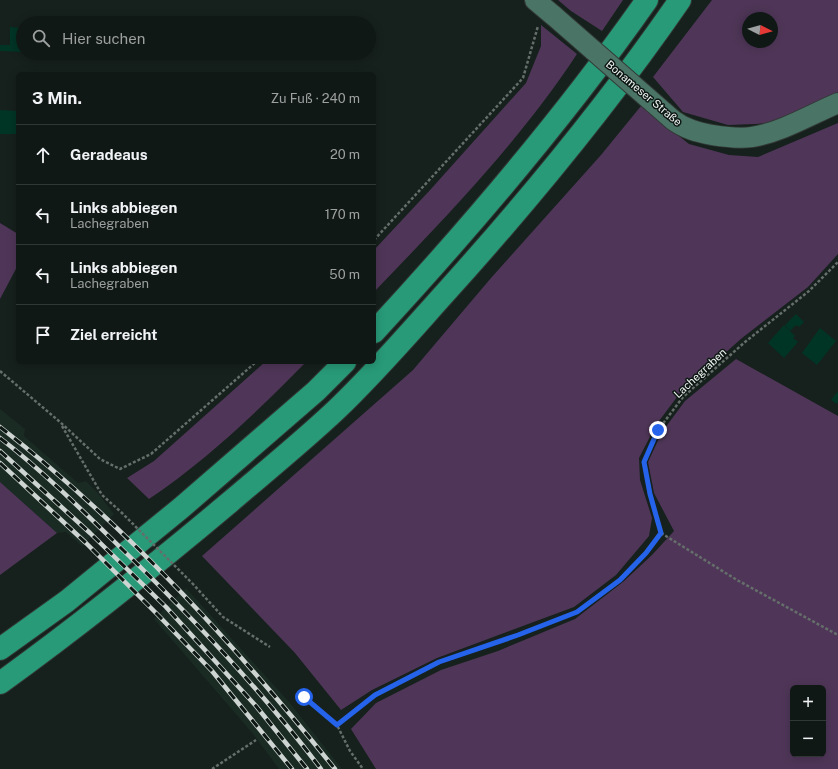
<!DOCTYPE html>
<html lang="de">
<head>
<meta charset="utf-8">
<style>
  :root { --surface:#101815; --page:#1e2522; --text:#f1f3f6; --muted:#9ca0a0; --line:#303734 }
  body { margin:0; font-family:"Public Sans",sans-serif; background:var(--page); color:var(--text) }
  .controls { position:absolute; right:12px; bottom:12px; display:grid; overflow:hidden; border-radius:6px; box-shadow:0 2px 10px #0003 }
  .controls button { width:36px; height:36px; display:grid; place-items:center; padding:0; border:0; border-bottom:1px solid var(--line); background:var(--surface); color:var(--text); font:20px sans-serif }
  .compass { position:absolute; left:742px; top:12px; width:36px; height:36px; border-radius:50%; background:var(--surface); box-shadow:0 2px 10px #0003; rotate:96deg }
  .stop { position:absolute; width:12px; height:12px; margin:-9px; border:3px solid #2563eb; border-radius:50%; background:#fff }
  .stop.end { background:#2563eb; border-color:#fff; box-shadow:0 1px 4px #0008 }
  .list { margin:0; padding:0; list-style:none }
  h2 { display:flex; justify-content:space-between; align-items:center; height:52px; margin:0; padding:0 16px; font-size:17px }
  h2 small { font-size:13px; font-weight:400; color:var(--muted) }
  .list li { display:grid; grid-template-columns:26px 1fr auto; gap:12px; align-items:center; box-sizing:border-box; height:60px; padding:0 16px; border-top:1px solid var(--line) }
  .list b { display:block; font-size:15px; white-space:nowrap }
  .list p { margin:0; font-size:13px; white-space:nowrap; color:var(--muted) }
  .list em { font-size:13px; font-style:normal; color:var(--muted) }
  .icon { flex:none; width:22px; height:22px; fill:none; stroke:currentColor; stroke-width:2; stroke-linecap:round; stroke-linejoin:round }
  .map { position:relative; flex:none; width:838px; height:769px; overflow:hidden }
  .search { position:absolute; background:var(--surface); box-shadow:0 2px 10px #0003; left:16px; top:16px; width:360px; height:44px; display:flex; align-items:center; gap:10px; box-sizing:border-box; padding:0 14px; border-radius:22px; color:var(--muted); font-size:15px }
  .panel { position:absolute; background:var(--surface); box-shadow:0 2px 10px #0003; left:16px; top:72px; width:360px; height:292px; border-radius:6px }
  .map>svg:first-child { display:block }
  .built { fill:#1a2b24 }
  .green { fill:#4f3658; fill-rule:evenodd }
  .building { fill:#003526 }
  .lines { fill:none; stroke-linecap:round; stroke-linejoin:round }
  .secondary-casing { stroke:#323936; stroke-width:22 }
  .highway-casing { stroke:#323936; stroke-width:24 }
  .path { stroke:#656e6a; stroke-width:2.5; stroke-dasharray:3 2; stroke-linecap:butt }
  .secondary { stroke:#4a7466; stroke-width:20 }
  .highway { stroke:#289a78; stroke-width:22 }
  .rail-casing { stroke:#ced4d1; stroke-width:4.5 }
  .rail { stroke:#0d1713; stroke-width:3; stroke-dasharray:9; stroke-linecap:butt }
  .secondary-bridge-casing { stroke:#323936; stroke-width:22; stroke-linecap:butt }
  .path-bridge { stroke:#656e6a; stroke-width:2.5; stroke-dasharray:3 2; stroke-linecap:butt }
  .secondary-bridge { stroke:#4a7466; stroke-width:20 }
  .route { stroke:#2563eb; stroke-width:5 }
  .labels { text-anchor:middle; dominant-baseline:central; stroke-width:3; stroke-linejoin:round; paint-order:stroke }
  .street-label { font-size:11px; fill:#f0f6f3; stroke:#0d1713 }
</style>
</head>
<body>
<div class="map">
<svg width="838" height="769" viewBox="0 0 838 769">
  <rect width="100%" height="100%" fill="#16201c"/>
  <g class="built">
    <polygon points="0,409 25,429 24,436 78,483 86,481 97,492 114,514 82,546 66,532 57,533 0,482"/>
    <polygon points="186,588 290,703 342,769 279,769 253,734 154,619"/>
  </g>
  <g class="green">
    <polygon points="558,0 623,0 602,31 571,11"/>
    <path d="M 712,0 L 838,0 L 838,94 L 780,122 L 755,124 L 728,125 L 683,112 L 653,77 ZM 748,18 L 772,18 L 772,42 L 748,42 Z"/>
    <path d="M 541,25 L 577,54 C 520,141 446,217 374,292 L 374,250 L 431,189 L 526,83 L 541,46 Z"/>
    <polygon points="641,106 689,144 729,155 758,157 838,123 838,254 808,287 742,338 680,393 656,425 639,458 640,480 652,518 649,536 616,575 574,607 437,658 372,690 341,710 295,653 202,556 413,370 491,278 601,155"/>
    <polygon points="0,223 18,234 18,265 0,299"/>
    <path d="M 736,359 L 838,416 L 838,769 L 376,769 L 351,729 L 376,703 L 441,670 L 498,651 L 575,619 L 623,582 L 652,555 L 674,531 L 654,493 L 648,462 L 662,432 L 685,401 ZM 793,688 L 823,688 L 823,754 L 793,754 Z"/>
    <path d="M 265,362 L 306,362 C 257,412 207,460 149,499 L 127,478 L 154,461 Z"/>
    <polygon points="0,482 57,533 0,575"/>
  </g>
  <g class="building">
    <polygon points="10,27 23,28 23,52 0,51 0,45 10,45"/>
    <polygon points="0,110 18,111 18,134 0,134"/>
    <polygon points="796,314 804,322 799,327 796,325 790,331 785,325"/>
    <polygon points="784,325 795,336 793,338 798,342 784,358 768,343"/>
    <polygon points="820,328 836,341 817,365 802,353"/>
    <polygon points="837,392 838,393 838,402 837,404 831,400"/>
  </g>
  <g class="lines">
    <defs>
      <g id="secondary">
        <polyline points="535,0 554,16"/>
        <path d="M 673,120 C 685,129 697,132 712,135 C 725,137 739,139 752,137 C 782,132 810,115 838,103"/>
      </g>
      <g id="highway">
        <path d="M 374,332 C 471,227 565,117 647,0"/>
        <polyline points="0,649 67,601 181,508 316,391 345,362"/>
        <path d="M 0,683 C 79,626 155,565 230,502 C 265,472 302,442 336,410 C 375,373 410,332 446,292 C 529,200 609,103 680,0"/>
      </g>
    </defs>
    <use href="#secondary" class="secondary-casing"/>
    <use href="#highway" class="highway-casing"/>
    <g class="path">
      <polyline points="374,240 523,78 538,26"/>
      <polyline points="0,371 60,422 100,459 120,469 151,454 256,362"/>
      <polyline points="62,426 102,495 121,512"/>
      <polyline points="661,533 737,580 838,635"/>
      <polyline points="192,583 223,617 270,647"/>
      <polyline points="304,697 337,725 350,751 363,769"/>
      <polyline points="337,725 375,695 439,662 518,635 577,612 620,580 646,553 661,533 650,494 644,461 658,430 683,397 745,342 809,291 838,262"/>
      <polyline points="212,769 256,740"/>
    </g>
    <use href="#secondary" class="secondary"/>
    <use href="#highway" class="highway"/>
    <defs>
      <g id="rail">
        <path d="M 0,427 C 126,525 235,645 335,769"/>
        <path d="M 0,438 C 44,472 84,512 124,551 C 194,619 262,691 321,769"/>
        <polyline points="0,451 90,533 166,607 256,706 307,769"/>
        <polyline points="0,463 86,543 158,615 212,671 292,769"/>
      </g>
    </defs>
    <use href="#rail" class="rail-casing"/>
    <use href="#rail" class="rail"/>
    <defs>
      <polyline id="secondary-bridge" points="554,16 673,120"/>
    </defs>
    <use href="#secondary-bridge" class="secondary-bridge-casing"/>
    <polyline class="path-bridge" points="121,512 192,583"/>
    <use href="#secondary-bridge" class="secondary-bridge"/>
  </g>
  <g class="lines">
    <polyline class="route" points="304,697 337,725 375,695 439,662 518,635 577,612 620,580 646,553 661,533 650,494 644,462 658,430"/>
  </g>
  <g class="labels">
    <g class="street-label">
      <text transform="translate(644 93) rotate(40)">Bonameser Straße</text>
      <text transform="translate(700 373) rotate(-43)">Lachegraben</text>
    </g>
  </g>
</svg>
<div class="controls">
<button>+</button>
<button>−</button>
</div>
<svg class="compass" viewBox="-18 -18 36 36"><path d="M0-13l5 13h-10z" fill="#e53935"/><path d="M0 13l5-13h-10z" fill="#9ca0a0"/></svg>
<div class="stop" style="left:304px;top:697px"></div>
<div class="stop end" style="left:658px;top:430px"></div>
<div class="search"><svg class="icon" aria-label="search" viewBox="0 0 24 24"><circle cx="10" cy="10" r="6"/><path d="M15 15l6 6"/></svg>Hier suchen</div>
<section class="panel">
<h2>3 Min.<small>Zu Fuß · 240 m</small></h2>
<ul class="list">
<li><svg class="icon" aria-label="ahead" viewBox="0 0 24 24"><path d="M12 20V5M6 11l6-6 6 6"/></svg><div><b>Geradeaus</b></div><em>20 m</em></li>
<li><svg class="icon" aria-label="left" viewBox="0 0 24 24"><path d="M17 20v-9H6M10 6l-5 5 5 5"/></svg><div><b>Links abbiegen</b><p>Lachegraben</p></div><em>170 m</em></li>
<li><svg class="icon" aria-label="left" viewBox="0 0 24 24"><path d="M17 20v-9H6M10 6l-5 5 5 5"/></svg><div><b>Links abbiegen</b><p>Lachegraben</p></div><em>50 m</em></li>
<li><svg class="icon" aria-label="arrive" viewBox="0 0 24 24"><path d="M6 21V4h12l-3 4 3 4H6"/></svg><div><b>Ziel erreicht</b></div></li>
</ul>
</section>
</div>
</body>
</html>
